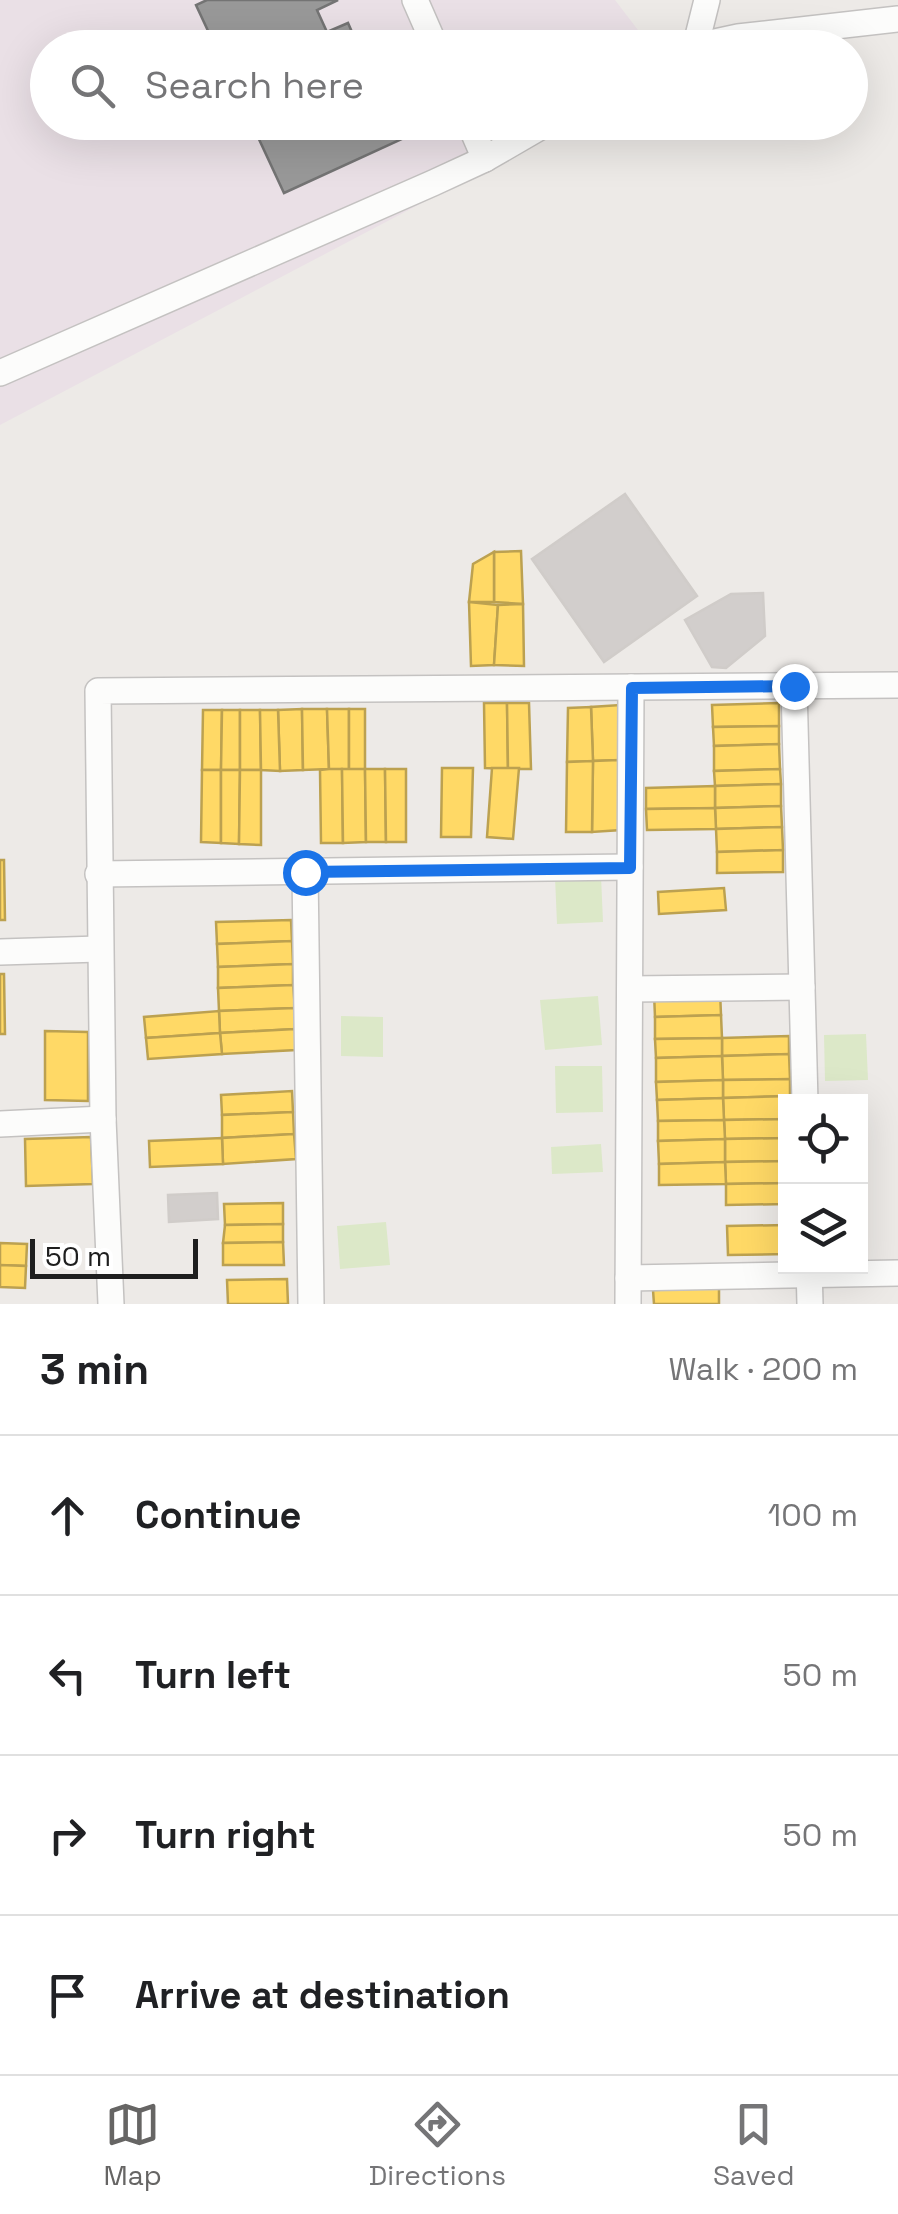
<!DOCTYPE html>
<html lang="en">
<head>
<meta charset="utf-8">
<style>
  :root { --surface:#fff; --page:#f6f6f6; --text:#202124; --muted:#757577; --line:#e0e0e0; --accent:#666564 }
  body { margin:0; font-family:"Space Grotesk",sans-serif; background:var(--page); color:var(--text) }
  .controls { position:absolute; right:30px; bottom:30px; display:grid; overflow:hidden; border-radius:0px; box-shadow:0 10px 40px #0002 }
  .controls button { width:90px; height:90px; display:grid; place-items:center; padding:0; border:0; border-bottom:2px solid var(--line); background:var(--surface); color:var(--text); font:50px sans-serif }
  .scale { position:absolute; left:30px; bottom:25px; width:168px; box-sizing:border-box; padding-left:10px; border:5px solid #1e1e1e; border-top:0; font-size:28px; line-height:35px; white-space:nowrap; color:#1e1e1e; -webkit-text-stroke:8px #fff; paint-order:stroke }
  .stop { position:absolute; width:30px; height:30px; margin:-22px; border:8px solid #1a73e8; border-radius:50%; background:#fff }
  .stop.end { background:#1a73e8; border-color:#fff; box-shadow:0 2px 10px #0008 }
  .list { margin:0; padding:0; list-style:none }
  h2 { display:flex; justify-content:space-between; align-items:center; height:130px; margin:0; padding:0 40px; font-size:42px }
  h2 small { font-size:32px; font-weight:400; color:var(--muted) }
  .list li { display:grid; grid-template-columns:65px 1fr auto; gap:30px; align-items:center; box-sizing:border-box; height:160px; padding:0 40px; border-top:2px solid var(--line) }
  .list b { display:block; font-size:38px; white-space:nowrap }
  .list em { font-size:32px; font-style:normal; color:var(--muted) }
  .icon { flex:none; width:55px; height:55px; fill:none; stroke:currentColor; stroke-width:2; stroke-linecap:round; stroke-linejoin:round }
  .map { position:relative; flex:none; width:898px; height:1304px; overflow:hidden }
  .search { position:absolute; background:var(--surface); box-shadow:0 10px 40px #0002; left:30px; right:30px; top:30px; height:110px; display:flex; align-items:center; gap:25px; box-sizing:border-box; padding:0 35px; border-radius:55px; color:var(--muted); font-size:38px }
  .sheet { height:770px; background:var(--surface) }
  nav { display:flex; justify-content:space-around; align-items:center; box-sizing:border-box; height:140px; border-top:2px solid var(--line); background:var(--surface); font-size:28px; color:var(--muted) }
  nav a { display:grid; justify-items:center; gap:5px }
  nav .on { color:var(--accent) }
  .map>svg:first-child { display:block }
  .industrial { fill:#eae0e6 }
  .grass { fill:#dce8c8 }
  .homes { fill:#ffd966; stroke:#bca150; stroke-width:2.5 }
  .industry { fill:#999; stroke:#747474; stroke-width:2.5 }
  .building { fill:#d2cecc; stroke:#d0ccc9; stroke-width:2.5 }
  .lines { fill:none; stroke-linecap:round; stroke-linejoin:round }
  .minor-casing { stroke:#c4c2c1; stroke-width:28 }
  .minor { stroke:#fcfcfb; stroke-width:25 }
  .route { stroke:#1a73e8; stroke-width:12 }
</style>
</head>
<body>
<div class="map">
<svg width="898" height="1304" viewBox="0 0 898 1304">
  <rect width="100%" height="100%" fill="#edeae7"/>
  <polygon class="industrial" points="0,0 615,0 651,47 48,48 48,122 574,123 0,425"/>
  <g class="grass">
    <polygon points="601,876 603,922 557,924 555,877"/>
    <polygon points="598,996 602,1045 545,1050 540,1000"/>
    <polygon points="341,1016 383,1017 383,1057 341,1056"/>
    <polygon points="866,1034 868,1080 825,1081 824,1035"/>
    <polygon points="555,1066 602,1066 603,1112 556,1113"/>
    <polygon points="601,1144 603,1172 552,1174 551,1147"/>
    <polygon points="386,1222 390,1265 340,1269 337,1226"/>
  </g>
  <g class="homes">
    <polygon points="521,551 523,604 494,602 494,552"/>
    <polygon points="494,552 494,602 469,602 473,564"/>
    <polygon points="469,602 498,605 494,665 471,666"/>
    <polygon points="523,604 524,666 494,665 498,605"/>
    <polygon points="484,703 507,703 508,769 485,768"/>
    <polygon points="507,703 529,703 531,769 508,769"/>
    <polygon points="779,703 779,726 713,727 712,705"/>
    <polygon points="620,705 619,760 593,761 591,707"/>
    <polygon points="591,707 593,761 567,762 568,708"/>
    <polygon points="302,709 303,770 280,771 278,710"/>
    <polygon points="302,709 327,709 329,769 303,770"/>
    <polygon points="327,709 349,709 349,770 329,769"/>
    <polygon points="349,709 365,709 365,769 349,770"/>
    <polygon points="203,710 222,710 221,770 202,770"/>
    <polygon points="222,710 240,710 240,770 221,770"/>
    <polygon points="240,710 260,710 261,770 240,770"/>
    <polygon points="260,710 278,710 280,771 261,770"/>
    <polygon points="779,726 779,744 714,746 713,727"/>
    <polygon points="779,744 780,769 714,771 714,746"/>
    <polygon points="619,760 621,830 592,832 593,761"/>
    <polygon points="593,761 592,832 566,832 567,762"/>
    <polygon points="442,768 473,768 471,837 441,837"/>
    <polygon points="492,768 519,768 513,839 487,837"/>
    <polygon points="329,769 342,769 343,843 321,843 320,770"/>
    <polygon points="342,769 365,769 366,842 343,843"/>
    <polygon points="365,769 385,769 386,842 366,842"/>
    <polygon points="385,769 406,769 406,842 386,842"/>
    <polygon points="780,769 781,784 715,786 714,771"/>
    <polygon points="202,770 221,770 221,843 201,842"/>
    <polygon points="221,770 240,770 239,844 221,843"/>
    <polygon points="240,770 261,770 261,845 239,844"/>
    <polygon points="781,784 781,806 715,808 715,786"/>
    <polygon points="715,786 715,808 646,809 646,788"/>
    <polygon points="781,806 782,827 716,829 715,808"/>
    <polygon points="715,808 716,829 647,830 646,809"/>
    <polygon points="782,827 783,850 717,852 716,829"/>
    <polygon points="783,850 783,872 717,873 717,852"/>
    <polygon points="0,860 4,860 5,920 0,920"/>
    <polygon points="724,888 726,910 659,914 658,892"/>
    <polygon points="291,920 292,941 217,944 216,922"/>
    <polygon points="292,941 293,964 218,967 217,944"/>
    <polygon points="293,964 293,985 218,988 218,967"/>
    <polygon points="0,974 4,974 5,1034 0,1034"/>
    <polygon points="293,985 295,1008 219,1011 218,988"/>
    <polygon points="720,991 721,1015 655,1017 654,993"/>
    <polygon points="295,1008 295,1029 220,1033 219,1011"/>
    <polygon points="219,1011 220,1033 146,1038 144,1017"/>
    <polygon points="721,1015 722,1038 655,1039 655,1017"/>
    <polygon points="295,1029 296,1050 222,1054 220,1033"/>
    <polygon points="45,1031 88,1032 88,1101 45,1100"/>
    <polygon points="220,1033 222,1054 148,1059 146,1038"/>
    <polygon points="789,1036 789,1054 722,1056 722,1038"/>
    <polygon points="722,1038 722,1056 656,1058 655,1039"/>
    <polygon points="789,1054 790,1079 723,1080 722,1056"/>
    <polygon points="722,1056 723,1080 656,1082 656,1058"/>
    <polygon points="790,1079 790,1096 723,1098 723,1080"/>
    <polygon points="723,1080 723,1098 657,1100 656,1082"/>
    <polygon points="292,1091 293,1112 222,1115 221,1095"/>
    <polygon points="790,1096 790,1102 786,1102 786,1119 724,1120 723,1098"/>
    <polygon points="723,1098 724,1120 658,1121 657,1100"/>
    <polygon points="293,1112 294,1134 222,1138 222,1115"/>
    <polygon points="786,1119 786,1138 725,1139 724,1120"/>
    <polygon points="724,1120 725,1139 658,1141 658,1121"/>
    <polygon points="294,1134 296,1159 223,1164 222,1138"/>
    <polygon points="91,1137 93,1184 26,1186 25,1139"/>
    <polygon points="222,1138 223,1164 150,1167 149,1141"/>
    <polygon points="786,1138 786,1161 725,1162 725,1139"/>
    <polygon points="725,1139 725,1162 659,1164 658,1141"/>
    <polygon points="786,1161 786,1183 726,1184 725,1162"/>
    <polygon points="725,1162 726,1184 659,1185 659,1164"/>
    <polygon points="786,1183 786,1204 726,1205 726,1184"/>
    <polygon points="283,1203 283,1224 225,1225 224,1204"/>
    <polygon points="283,1224 283,1242 223,1243 225,1225"/>
    <polygon points="786,1225 786,1254 728,1255 727,1226"/>
    <polygon points="283,1242 284,1265 223,1265 223,1243"/>
    <polygon points="0,1243 27,1244 26,1266 0,1265"/>
    <polygon points="0,1265 26,1266 25,1288 0,1287"/>
    <polygon points="287,1279 288,1304 228,1304 227,1280"/>
    <polygon points="719,1288 719,1304 654,1304 653,1290"/>
  </g>
  <g class="industry">
    <polygon points="207,0 338,0 317,10 327,32 348,23 359,48 216,48 196,5"/>
    <polygon points="251,122 394,122 402,139 284,193"/>
  </g>
  <g class="building">
    <polygon points="625,494 697,596 604,662 532,559"/>
    <polygon points="763,593 765,636 726,668 712,667 685,620 731,594"/>
    <polygon points="217,1193 218,1219 169,1222 168,1195"/>
  </g>
  <g class="lines">
    <defs>
      <g id="minor">
        <polyline points="415,0 436,48"/>
        <polyline points="696,44 707,0"/>
        <polyline points="687,48 738,37 898,19"/>
        <polyline points="469,122 485,159"/>
        <polyline points="0,373 433,183 485,159 549,122"/>
        <polyline points="794,686 805,1102"/>
        <polyline points="305,872 311,1304"/>
        <polyline points="98,874 630,867"/>
        <polyline points="0,952 99,949"/>
        <polyline points="630,989 802,987"/>
        <polyline points="0,1124 103,1119"/>
        <polyline points="809,1266 810,1304"/>
        <polyline points="628,1278 898,1273"/>
        <polyline points="111,1304 103,1119 98,691 898,685"/>
        <polyline points="628,1304 631,687"/>
      </g>
    </defs>
    <use href="#minor" class="minor-casing"/>
    <use href="#minor" class="minor"/>
  </g>
  <g class="lines">
    <polyline class="route" points="305,872 630,868 632,688 794,686"/>
  </g>
</svg>
<div class="controls">
<button><svg class="icon" aria-label="locate" viewBox="0 0 24 24"><circle cx="12" cy="12" r="6"/><path d="M12 2v4M12 18v4M2 12h4M18 12h4"/></svg></button>
<button><svg class="icon" aria-label="layers" viewBox="0 0 24 24"><path d="M12 4l9 5-9 5-9-5zM3 14l9 5 9-5"/></svg></button>
</div>
<div class="scale">50 m</div>
<div class="stop" style="left:305px;top:872px"></div>
<div class="stop end" style="left:794px;top:686px"></div>
<div class="search"><svg class="icon" aria-label="search" viewBox="0 0 24 24"><circle cx="10" cy="10" r="6"/><path d="M15 15l6 6"/></svg>Search here</div>
</div>
<section class="sheet">
<h2>3 min<small>Walk · 200 m</small></h2>
<ul class="list">
<li><svg class="icon" aria-label="ahead" viewBox="0 0 24 24"><path d="M12 20V5M6 11l6-6 6 6"/></svg><div><b>Continue</b></div><em>100 m</em></li>
<li><svg class="icon" aria-label="left" viewBox="0 0 24 24"><path d="M17 20v-9H6M10 6l-5 5 5 5"/></svg><div><b>Turn left</b></div><em>50 m</em></li>
<li><svg class="icon" aria-label="right" viewBox="0 0 24 24"><path d="M7 20v-9h11M14 6l5 5-5 5"/></svg><div><b>Turn right</b></div><em>50 m</em></li>
<li><svg class="icon" aria-label="arrive" viewBox="0 0 24 24"><path d="M6 21V4h12l-3 4 3 4H6"/></svg><div><b>Arrive at destination</b></div></li>
</ul>
</section>
<nav>
<a class="on"><svg class="icon" aria-label="map" viewBox="0 0 24 24"><path d="M3 6l6-2 6 2 6-2v14l-6 2-6-2-6 2zM9 4v14M15 6v14"/></svg>Map</a>
<a><svg class="icon" aria-label="directions" viewBox="0 0 24 24"><path d="M12 3l9 9-9 9-9-9zM9 14v-3h6M13 9l2 2-2 2"/></svg>Directions</a>
<a><svg class="icon" aria-label="saved" viewBox="0 0 24 24"><path d="M7 4h10v16l-5-4-5 4z"/></svg>Saved</a>
</nav>
</body>
</html>
